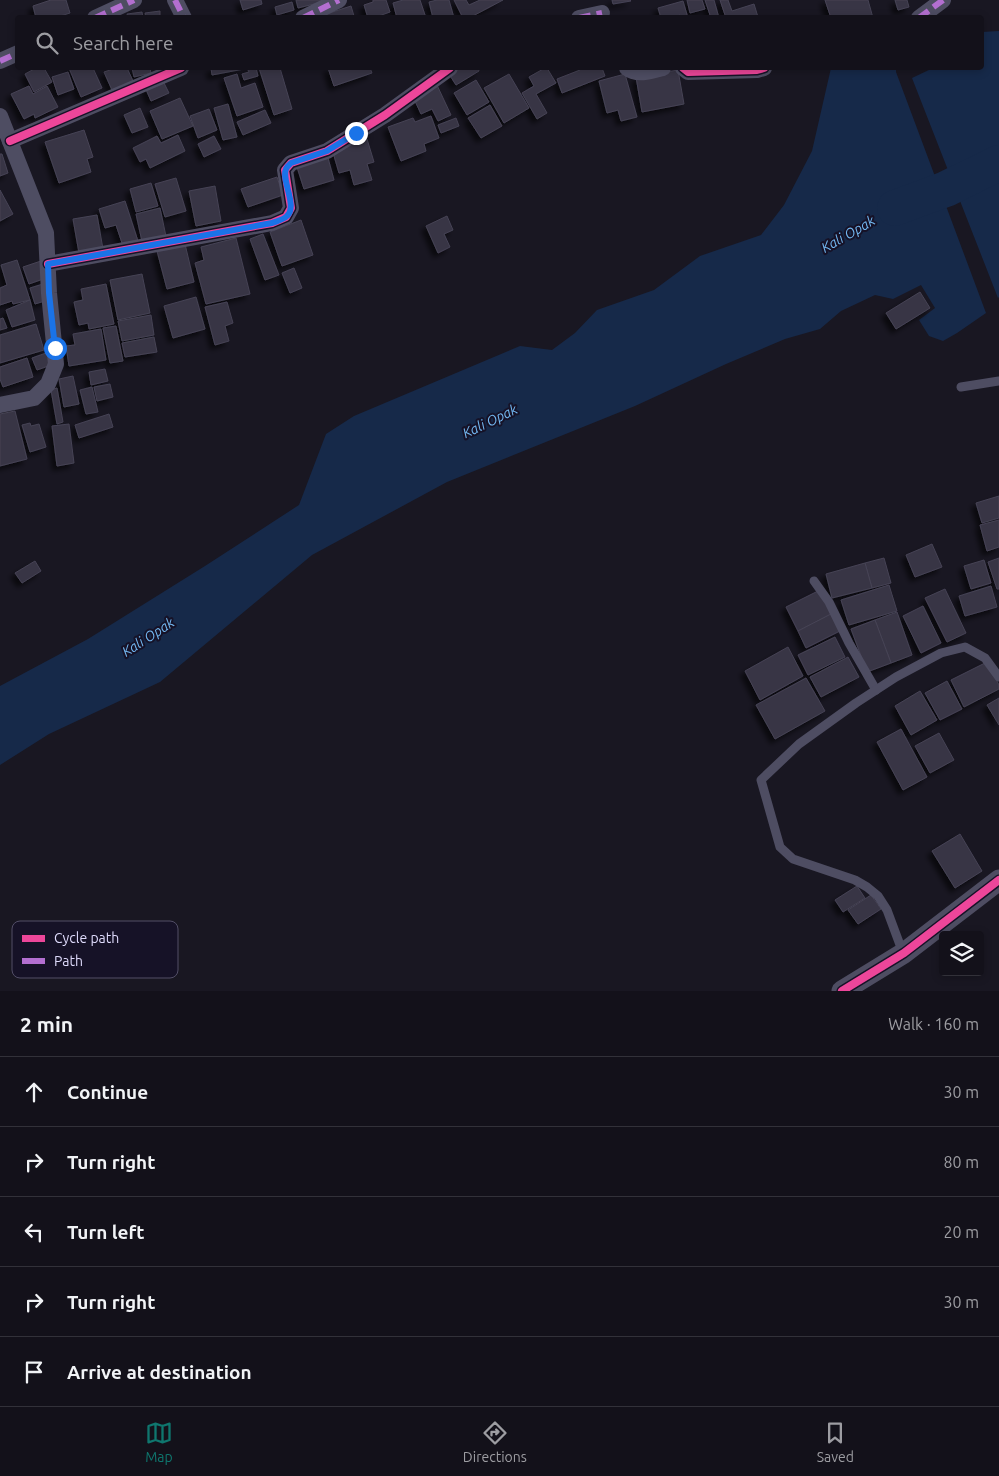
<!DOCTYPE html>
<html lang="en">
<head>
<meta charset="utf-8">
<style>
  :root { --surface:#13111a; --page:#201f27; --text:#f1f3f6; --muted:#9d9da2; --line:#323139; --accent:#0f766e }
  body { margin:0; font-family:Ubuntu,sans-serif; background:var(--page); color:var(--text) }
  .controls { position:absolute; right:15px; bottom:15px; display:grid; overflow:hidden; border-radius:5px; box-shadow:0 2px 8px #0003 }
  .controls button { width:45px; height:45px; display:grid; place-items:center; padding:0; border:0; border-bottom:1px solid var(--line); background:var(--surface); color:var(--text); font:25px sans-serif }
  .stop { position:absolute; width:15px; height:15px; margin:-11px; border:4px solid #1a73e8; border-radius:50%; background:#fff }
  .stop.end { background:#1a73e8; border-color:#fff; box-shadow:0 1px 5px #0008 }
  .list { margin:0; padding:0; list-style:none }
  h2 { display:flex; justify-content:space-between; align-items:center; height:65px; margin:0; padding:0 20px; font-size:21px }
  h2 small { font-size:16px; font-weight:400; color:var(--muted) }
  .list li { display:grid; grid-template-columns:32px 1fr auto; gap:15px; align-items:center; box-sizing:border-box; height:70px; padding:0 20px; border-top:1px solid var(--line) }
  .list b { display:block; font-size:19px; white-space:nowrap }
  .list em { font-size:16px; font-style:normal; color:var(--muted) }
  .icon { flex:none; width:28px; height:28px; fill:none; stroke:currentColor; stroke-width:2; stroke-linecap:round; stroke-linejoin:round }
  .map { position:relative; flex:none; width:999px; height:991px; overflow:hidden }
  .search { position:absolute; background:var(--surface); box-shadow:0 2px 8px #0003; left:15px; right:15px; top:15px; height:55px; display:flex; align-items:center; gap:12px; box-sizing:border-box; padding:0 18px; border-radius:5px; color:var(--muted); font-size:19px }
  .sheet { height:415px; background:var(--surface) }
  nav { display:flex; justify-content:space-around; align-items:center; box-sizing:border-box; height:70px; border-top:1px solid var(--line); background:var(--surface); font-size:14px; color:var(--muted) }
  nav a { display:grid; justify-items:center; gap:2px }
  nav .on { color:var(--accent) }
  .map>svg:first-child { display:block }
  .water { fill:#162949 }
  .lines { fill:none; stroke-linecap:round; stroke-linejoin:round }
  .river { stroke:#162949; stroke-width:36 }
  .building { fill:#383544; stroke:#464355; filter:url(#shadow) }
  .service { stroke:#4e4d62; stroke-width:9 }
  .minor { stroke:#4e4d62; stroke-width:16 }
  .tertiary { stroke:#4e4d62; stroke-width:21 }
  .quiet { stroke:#b36fd0; stroke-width:6; stroke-dasharray:12 6; stroke-linecap:butt }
  .cycleway-casing { stroke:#161227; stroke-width:11 }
  .cycleway { stroke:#ed469a; stroke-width:8 }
  .route { stroke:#1a73e8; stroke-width:6 }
  .labels { text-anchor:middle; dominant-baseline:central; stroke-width:4; stroke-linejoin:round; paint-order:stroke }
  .water-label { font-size:14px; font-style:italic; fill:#73b8f2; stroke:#161227 }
  .key { fill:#161227; stroke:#524e67; stroke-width:1 }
  .key-label { font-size:14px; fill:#dfdbfc }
</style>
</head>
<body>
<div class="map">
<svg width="999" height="991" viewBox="0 0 999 991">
  <defs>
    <filter id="shadow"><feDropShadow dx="-4.5" dy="4.5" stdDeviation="2.5" flood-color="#0009"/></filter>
  </defs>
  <rect width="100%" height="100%" fill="#191722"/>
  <g class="water">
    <polygon points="999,31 999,297 998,298 912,78 933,68 982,68 982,32"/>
    <polygon points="831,68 896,68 896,72 986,313 957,333 943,341 929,336 919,320 935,308 921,285 893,299 875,295 841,311 820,329 785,339 726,364 635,406 447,482 312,555 160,682 49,734 0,765 0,686 88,639 205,566 299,505 326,434 354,416 520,346 552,350 575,333 597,310 654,290 700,256 761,235 784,205 812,151"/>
  </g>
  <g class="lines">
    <polyline class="river" points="895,208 946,189 999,163"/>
  </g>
  <g class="building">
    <polygon points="51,0 66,0 70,13 54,18 36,18 33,6"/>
    <polygon points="240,0 261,0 262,4 243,10"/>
    <polygon points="296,0 330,0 298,8"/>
    <polygon points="373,0 386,0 390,12 373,18 368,18 364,5 373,2"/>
    <polygon points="403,0 420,0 426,18 397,18 393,3"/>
    <polygon points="437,0 449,0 454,18 433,18 429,2"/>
    <polygon points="454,0 466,0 469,5 480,0 503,0 469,18 463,18"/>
    <polygon points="612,0 630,0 631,1 613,4"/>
    <polygon points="687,0 702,0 705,9 690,13"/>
    <polygon points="705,0 714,0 719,18 702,18 710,15"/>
    <polygon points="720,0 728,0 732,11 754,4 758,17 726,18"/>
    <polygon points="825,0 868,0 873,18 831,18"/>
    <polygon points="895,0 907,0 909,7 898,10"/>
    <polygon points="683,1 688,18 680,18 680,15 672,18 661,18 658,8"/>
    <polygon points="292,2 294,10 277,15 275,7"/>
    <polygon points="351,6 354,16 348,18 314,18"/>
    <polygon points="160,11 160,18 146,18 145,13"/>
    <polygon points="142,12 143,18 128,18 127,14"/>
    <polygon points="36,68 44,68 52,82 34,92 25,74"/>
    <polygon points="69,68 93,68 102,88 81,97"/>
    <polygon points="116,68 127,68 133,81 112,90 104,72"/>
    <polygon points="132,68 150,68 151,73 134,77"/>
    <polygon points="211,68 243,68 244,69 212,75"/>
    <polygon points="247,68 256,68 258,76 244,80 242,74 249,72"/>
    <polygon points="259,68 280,68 292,109 274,115"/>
    <polygon points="328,68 370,68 372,73 334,86"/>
    <polygon points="460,68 478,68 479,71 456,85 449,74"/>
    <polygon points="545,68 547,68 556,83 536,94 547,113 537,119 522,93 534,86 529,77"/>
    <polygon points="579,68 602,68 605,76 562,93 557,79 580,70"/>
    <polygon points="678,70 684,104 642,112 636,77"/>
    <polygon points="68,72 74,89 58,95 52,77"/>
    <polygon points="237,74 241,88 255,83 263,107 237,116 224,78"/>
    <polygon points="509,74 529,108 504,123 484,88"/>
    <polygon points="625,74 637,117 621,121 618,110 607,113 599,81"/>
    <polygon points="162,79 169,93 151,101 145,87"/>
    <polygon points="476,80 489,102 467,115 454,93"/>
    <polygon points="436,83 451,115 438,121 432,109 421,114 415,101"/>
    <polygon points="29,86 33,94 47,86 58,107 35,118 34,114 24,119 11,94"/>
    <polygon points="180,98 193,126 162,139 150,111"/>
    <polygon points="228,104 237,137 223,140 214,108"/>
    <polygon points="490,105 502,126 481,138 468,118"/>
    <polygon points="140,108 148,127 132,133 124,115"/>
    <polygon points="209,109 217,130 198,138 190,116"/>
    <polygon points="265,110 271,123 243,135 237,122"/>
    <polygon points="431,116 439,138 424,144 426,151 401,161 388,127 413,118 415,122"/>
    <polygon points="456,118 459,126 441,133 438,125"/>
    <polygon points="84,130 93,157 87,159 91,172 59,183 45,142"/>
    <polygon points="178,135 185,151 150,168 146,159 140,162 133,148 157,136 161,143"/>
    <polygon points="214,136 221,149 204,157 198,144"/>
    <polygon points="367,139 374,162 367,164 372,180 354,185 350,170 339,173 332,149"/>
    <polygon points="0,154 2,154 8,173 0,176"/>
    <polygon points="328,158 334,180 304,189 297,167"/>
    <polygon points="277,177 283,195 248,207 241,189"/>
    <polygon points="176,178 186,211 165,217 155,184"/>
    <polygon points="151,183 158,206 136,212 130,189"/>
    <polygon points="215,186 221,221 196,226 189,191"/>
    <polygon points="0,190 13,214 0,221"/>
    <polygon points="125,201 138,241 123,246 116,225 105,228 99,209"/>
    <polygon points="160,208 167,241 143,246 136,214"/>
    <polygon points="97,215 103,249 79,253 73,219"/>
    <polygon points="447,216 453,230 444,234 450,247 438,253 426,226"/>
    <polygon points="301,220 313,255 282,266 270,232"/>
    <polygon points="263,234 279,275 265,280 250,239"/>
    <polygon points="236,238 250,294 206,304 195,263 204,260 201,247"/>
    <polygon points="185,244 194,282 167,289 157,251"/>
    <polygon points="17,260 30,300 13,304 12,301 0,305 0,288 7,285 1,265"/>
    <polygon points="41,261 46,278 29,284 23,267"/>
    <polygon points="294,268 302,288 290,293 282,273"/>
    <polygon points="142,274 150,313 118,320 110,280"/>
    <polygon points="43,284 48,300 35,304 30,288"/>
    <polygon points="106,284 114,324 89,329 88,323 79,325 74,302 83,300 81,289"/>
    <polygon points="920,292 930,308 896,329 886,313"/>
    <polygon points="196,297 205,329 173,338 164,306"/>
    <polygon points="30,300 35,320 12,327 6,310"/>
    <polygon points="227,302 233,323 225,326 229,341 215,345 205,307"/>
    <polygon points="151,315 154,335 122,341 118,321"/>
    <polygon points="3,318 7,328 0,330 0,319"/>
    <polygon points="36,324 44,350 0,363 0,335"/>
    <polygon points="116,326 123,361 110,363 103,328"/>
    <polygon points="101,329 106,360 69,366 66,346 75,345 73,334"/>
    <polygon points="154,337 157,352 125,357 122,343"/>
    <polygon points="49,352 54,364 37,370 32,358"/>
    <polygon points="27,358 33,377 3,387 0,379 0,367"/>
    <polygon points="105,369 108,381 91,385 89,372"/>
    <polygon points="73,376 79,404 64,407 59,379"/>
    <polygon points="110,384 113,397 97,401 94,387"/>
    <polygon points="92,387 98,412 86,414 80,390"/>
    <polygon points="57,388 63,422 57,424 51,390"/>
    <polygon points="15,411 27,459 0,466 0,414"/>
    <polygon points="109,414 113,427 79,438 75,425"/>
    <polygon points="30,423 31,426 39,424 46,447 30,452 22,425"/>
    <polygon points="69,424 74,463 57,466 52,426"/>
    <polygon points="999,496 999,518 982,523 976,503"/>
    <polygon points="999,520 999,547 987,551 980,525"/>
    <polygon points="932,544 942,567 915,577 906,555"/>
    <polygon points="884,558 891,583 872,588 865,563"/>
    <polygon points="999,558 999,589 997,589 988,562"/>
    <polygon points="984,560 991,583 971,589 964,566"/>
    <polygon points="35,561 41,571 22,583 15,573"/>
    <polygon points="865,563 872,588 832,598 826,574"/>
    <polygon points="889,585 897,611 849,625 841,600"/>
    <polygon points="991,586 997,607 965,616 959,596"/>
    <polygon points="945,589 966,633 947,642 925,598"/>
    <polygon points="820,590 831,614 798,631 786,607"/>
    <polygon points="923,606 941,643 921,653 903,616"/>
    <polygon points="897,612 912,655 891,663 875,620"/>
    <polygon points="831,614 840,631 806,648 798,631"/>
    <polygon points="875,620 891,663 867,672 851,629"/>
    <polygon points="835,637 845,657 808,675 798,655"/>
    <polygon points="788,647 803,676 760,700 745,671"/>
    <polygon points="848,657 859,677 821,697 810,677"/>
    <polygon points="987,662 999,685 999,689 964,707 951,680"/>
    <polygon points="806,678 825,711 775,739 756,705"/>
    <polygon points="947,681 962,709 940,720 925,693"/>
    <polygon points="920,691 937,720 911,735 895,706"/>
    <polygon points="999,698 999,725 987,705"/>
    <polygon points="901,729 927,777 903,790 877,742"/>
    <polygon points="939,733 954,760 930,773 915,746"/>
    <polygon points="960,834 982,871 955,888 932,851"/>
    <polygon points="857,886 865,898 843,912 835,900"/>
    <polygon points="871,895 881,909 858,924 848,910"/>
  </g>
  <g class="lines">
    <g class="service">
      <polyline points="961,387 999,381"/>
      <polyline points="814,581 829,602 849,643 876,690"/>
      <polyline points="903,953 887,910 878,896 867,887 855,880 793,859 780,847 761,780 799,744 856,703 896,677 941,653 965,647 985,658 999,677"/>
    </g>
    <g class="minor">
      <polyline points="175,0 184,18"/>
      <polyline points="95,18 134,0"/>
      <polyline points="303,18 339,0"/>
      <polyline points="579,18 602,13"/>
      <polyline points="919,18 943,0"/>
      <polyline points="0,61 18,53"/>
      <path d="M 627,68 C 637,76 652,71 663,68"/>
      <polyline points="683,68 688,72 757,70 764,68"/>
      <polyline points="0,116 46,233 49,293 56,364 48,384 34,398 0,405"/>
      <polyline points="10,141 181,68"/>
      <polyline points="48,264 272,223 286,217 291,208 285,170 291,163 327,151 385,115 450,68"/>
    </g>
    <polyline class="tertiary" points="842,991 904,953 999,880"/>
    <g class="quiet">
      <polyline points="175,0 184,18"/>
      <polyline points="95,18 134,0"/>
      <polyline points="303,18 339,0"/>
      <polyline points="579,18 602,13"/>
      <polyline points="919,18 943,0"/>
      <polyline points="0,61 18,53"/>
    </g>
    <defs>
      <g id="cycleway">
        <polyline points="683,68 688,72 757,70 764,68"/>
        <polyline points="10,141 181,68"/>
        <polyline points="48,264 272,223 286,217 291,208 285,170 291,163 327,151 385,115 450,68"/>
        <polyline points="842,991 904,953 999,880"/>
      </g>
    </defs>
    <use href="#cycleway" class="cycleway-casing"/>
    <use href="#cycleway" class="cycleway"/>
  </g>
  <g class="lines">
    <path class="route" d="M 55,348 L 49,293 L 48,264 L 272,223 C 277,221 283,220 287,216 C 298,206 281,180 286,169 C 287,166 289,165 291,163 L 327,151 L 356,133"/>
  </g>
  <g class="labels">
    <g class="water-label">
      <text transform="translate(848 234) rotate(-30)">Kali Opak</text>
      <text transform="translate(490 421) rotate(-26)">Kali Opak</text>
      <text transform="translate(148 637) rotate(-33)">Kali Opak</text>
    </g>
  </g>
  <rect x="12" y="921" width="166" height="57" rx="8" class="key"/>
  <rect x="22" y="935" width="23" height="7" fill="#ed469a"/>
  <rect x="22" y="958" width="23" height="6" fill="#b36fd0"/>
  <g class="key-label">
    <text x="54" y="943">Cycle path</text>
    <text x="54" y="966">Path</text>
  </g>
</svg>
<div class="controls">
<button><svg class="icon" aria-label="layers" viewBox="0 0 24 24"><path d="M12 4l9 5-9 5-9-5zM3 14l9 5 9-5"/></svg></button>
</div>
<div class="stop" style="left:55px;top:348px"></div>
<div class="stop end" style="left:356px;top:133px"></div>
<div class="search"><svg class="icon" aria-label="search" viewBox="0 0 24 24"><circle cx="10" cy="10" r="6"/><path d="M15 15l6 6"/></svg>Search here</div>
</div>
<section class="sheet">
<h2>2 min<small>Walk · 160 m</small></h2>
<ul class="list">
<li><svg class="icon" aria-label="ahead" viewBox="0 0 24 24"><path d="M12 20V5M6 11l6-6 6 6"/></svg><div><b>Continue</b></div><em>30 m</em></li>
<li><svg class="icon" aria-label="right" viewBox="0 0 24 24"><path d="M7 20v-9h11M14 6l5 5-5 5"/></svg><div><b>Turn right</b></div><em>80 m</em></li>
<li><svg class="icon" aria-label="left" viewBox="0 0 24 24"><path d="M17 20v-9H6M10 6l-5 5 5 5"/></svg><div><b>Turn left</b></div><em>20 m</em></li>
<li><svg class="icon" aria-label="right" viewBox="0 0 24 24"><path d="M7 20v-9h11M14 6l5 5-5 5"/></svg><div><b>Turn right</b></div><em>30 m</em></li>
<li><svg class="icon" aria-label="arrive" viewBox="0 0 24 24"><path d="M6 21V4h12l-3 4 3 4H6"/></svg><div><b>Arrive at destination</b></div></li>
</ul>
</section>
<nav>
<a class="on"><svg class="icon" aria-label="map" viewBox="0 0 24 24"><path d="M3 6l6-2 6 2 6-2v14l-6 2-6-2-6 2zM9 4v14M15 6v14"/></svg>Map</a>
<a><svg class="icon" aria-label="directions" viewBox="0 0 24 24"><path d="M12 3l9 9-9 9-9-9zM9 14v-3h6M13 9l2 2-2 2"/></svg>Directions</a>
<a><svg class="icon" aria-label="saved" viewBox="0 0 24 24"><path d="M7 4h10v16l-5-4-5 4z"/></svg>Saved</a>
</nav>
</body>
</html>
